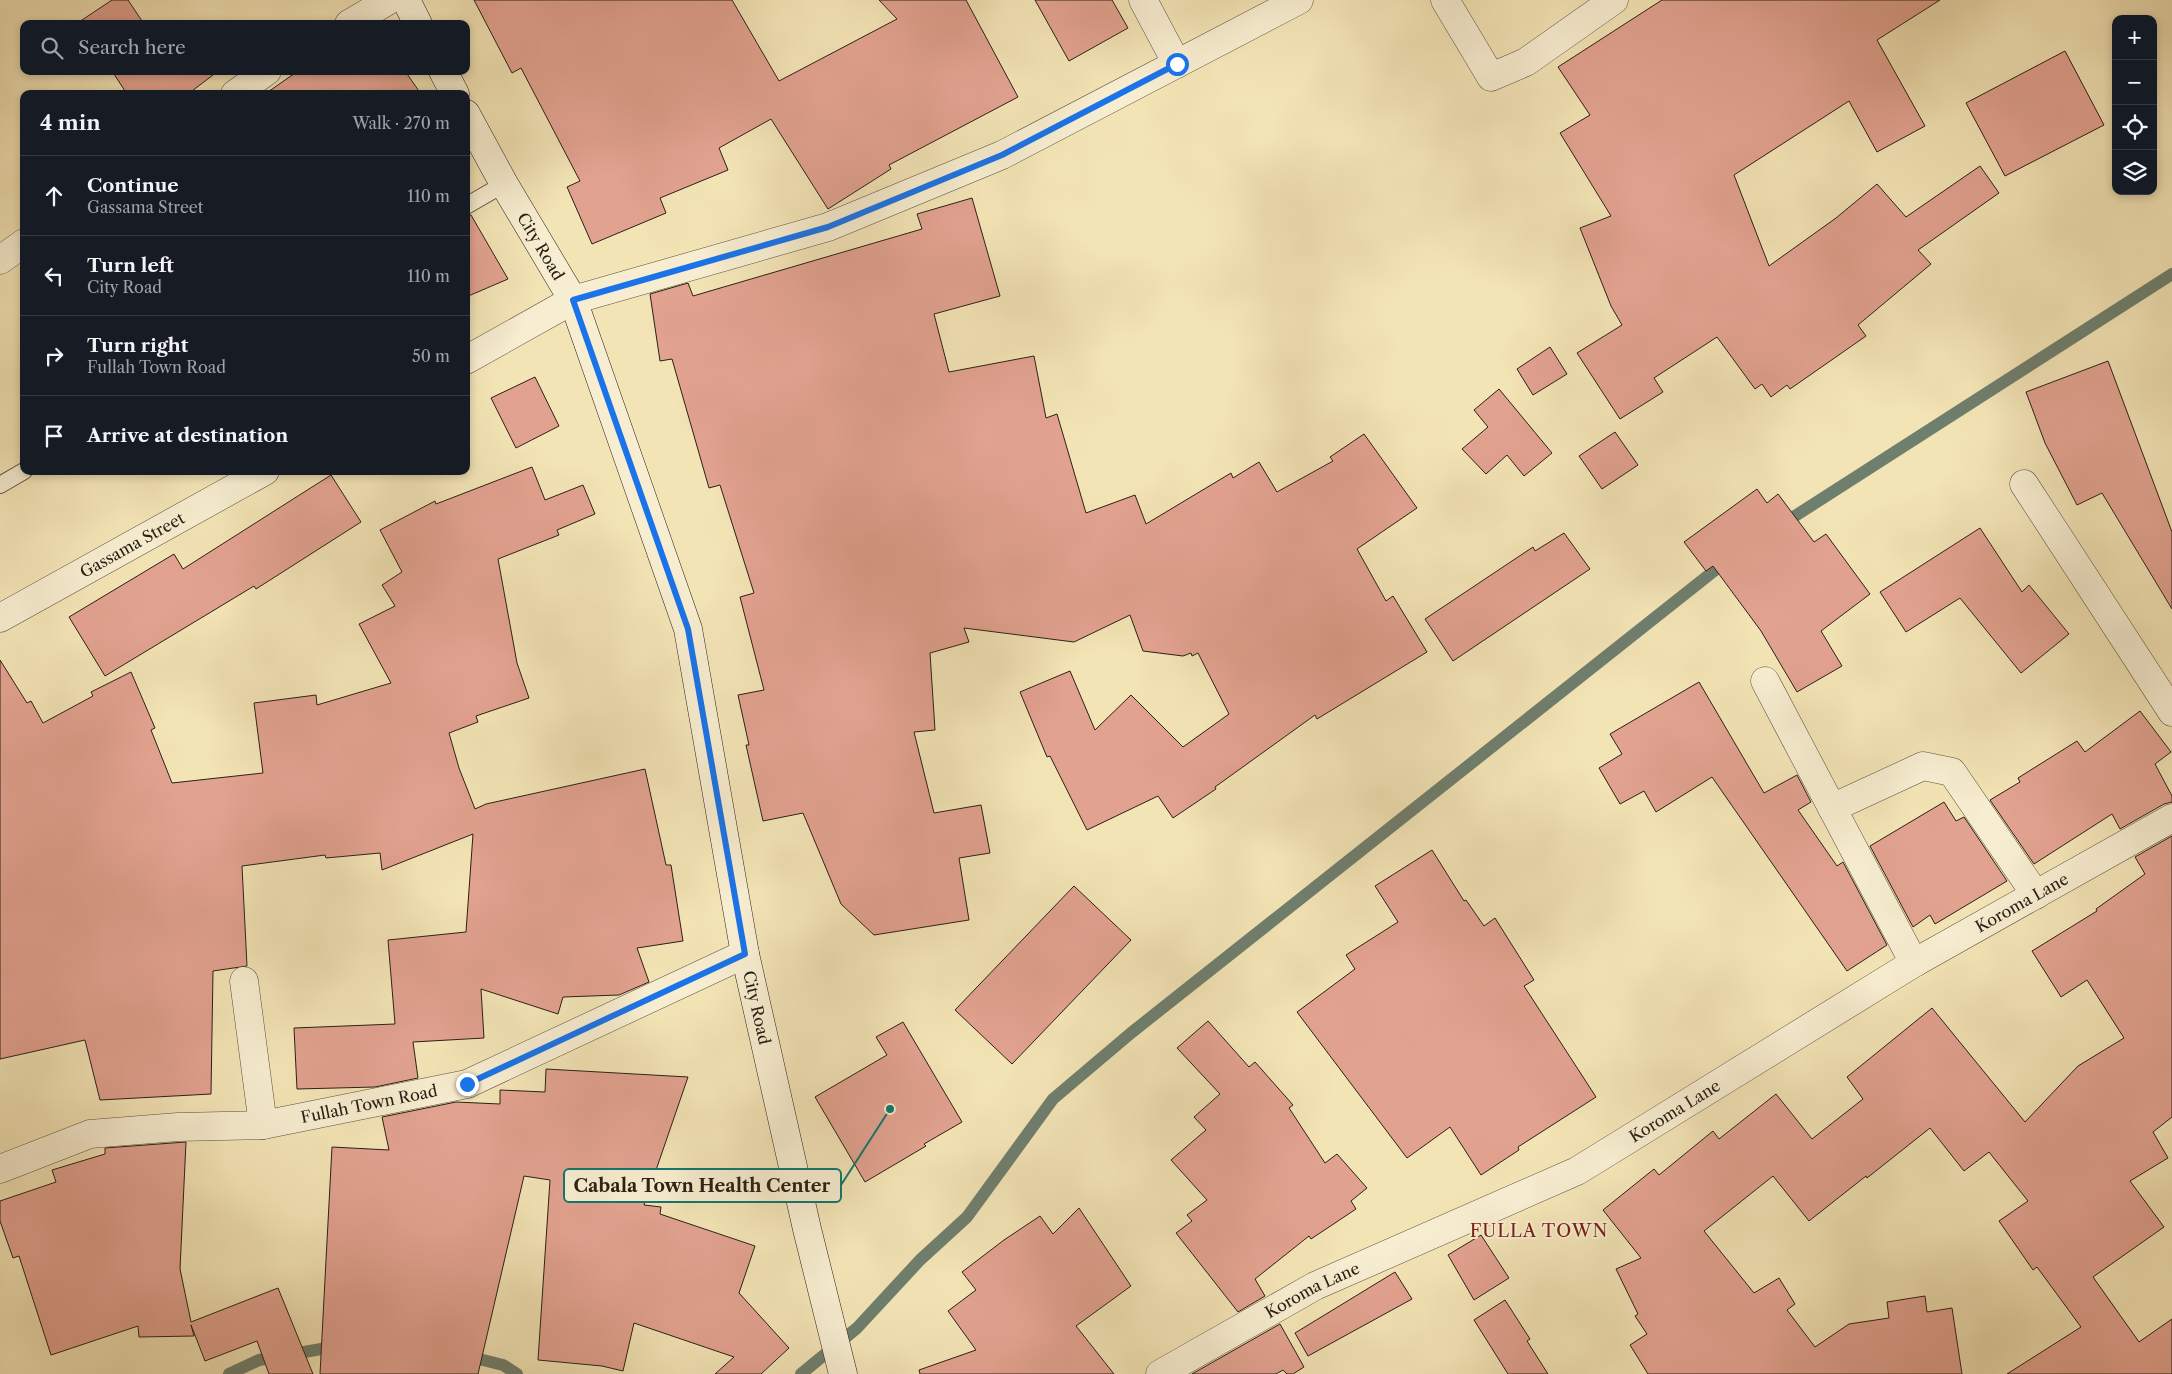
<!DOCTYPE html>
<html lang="en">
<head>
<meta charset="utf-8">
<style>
  :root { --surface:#171b24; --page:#20242c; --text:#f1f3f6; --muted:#9ea1a6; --line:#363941 }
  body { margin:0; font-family:"Libre Caslon Text",serif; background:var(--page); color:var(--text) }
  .controls { position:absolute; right:15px; top:15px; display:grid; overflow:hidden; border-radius:10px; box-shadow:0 2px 8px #0003 }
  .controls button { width:45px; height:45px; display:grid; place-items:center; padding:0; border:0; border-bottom:1px solid var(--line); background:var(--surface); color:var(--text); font:25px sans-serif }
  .stop { position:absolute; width:15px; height:15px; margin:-11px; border:4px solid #1a73e8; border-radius:50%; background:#fff }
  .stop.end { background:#1a73e8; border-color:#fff; box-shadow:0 1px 5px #0008 }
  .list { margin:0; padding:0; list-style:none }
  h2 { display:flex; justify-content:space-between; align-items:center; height:65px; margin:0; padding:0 20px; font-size:21px }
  h2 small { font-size:16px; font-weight:400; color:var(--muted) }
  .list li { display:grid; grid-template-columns:32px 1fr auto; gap:15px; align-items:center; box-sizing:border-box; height:80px; padding:0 20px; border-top:1px solid var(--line) }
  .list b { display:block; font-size:19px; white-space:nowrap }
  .list p { margin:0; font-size:16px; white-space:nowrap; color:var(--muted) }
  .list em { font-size:16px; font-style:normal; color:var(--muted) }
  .icon { flex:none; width:28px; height:28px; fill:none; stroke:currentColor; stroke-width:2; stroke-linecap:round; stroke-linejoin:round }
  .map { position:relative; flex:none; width:2172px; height:1374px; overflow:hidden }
  .search { position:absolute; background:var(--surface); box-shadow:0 2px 8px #0003; left:20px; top:20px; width:450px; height:55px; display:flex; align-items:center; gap:12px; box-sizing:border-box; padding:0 18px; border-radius:10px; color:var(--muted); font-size:19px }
  .panel { position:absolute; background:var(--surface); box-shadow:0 2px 8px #0003; left:20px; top:90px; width:450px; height:385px; border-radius:10px }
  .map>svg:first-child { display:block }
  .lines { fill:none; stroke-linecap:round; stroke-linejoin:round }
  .stream { stroke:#6f7f6e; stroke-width:12 }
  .building { fill:#e2a290; stroke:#292016 }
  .service-casing { stroke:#5c513e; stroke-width:18 }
  .minor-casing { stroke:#5c513e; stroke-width:29 }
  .secondary-casing { stroke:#292016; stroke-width:29 }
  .service { stroke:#f7edd0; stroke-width:16 }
  .minor { stroke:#f7edd0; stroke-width:28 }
  .secondary { stroke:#f7edd0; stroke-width:28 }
  .route { stroke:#1a73e8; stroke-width:6 }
  .labels { text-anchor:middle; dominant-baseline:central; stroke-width:4; stroke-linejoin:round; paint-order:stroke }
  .street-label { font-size:16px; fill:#292016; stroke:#f7edd0 }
  .neighbourhood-label { font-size:18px; letter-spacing:1px; fill:#7a1f14; stroke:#f7edd0 }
  .leader { fill:none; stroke:#0f766e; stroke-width:2 }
  .callout-dot { fill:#0f766e; stroke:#f7edd0; stroke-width:2 }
  .callout { fill:#f7edd0; stroke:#0f766e; stroke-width:2 }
  .callout-label { font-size:18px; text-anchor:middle; font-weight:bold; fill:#292016 }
</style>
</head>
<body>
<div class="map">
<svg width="2172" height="1374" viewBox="0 0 2172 1374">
  <rect width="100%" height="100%" fill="#f3e4b6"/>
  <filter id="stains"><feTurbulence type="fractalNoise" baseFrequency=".004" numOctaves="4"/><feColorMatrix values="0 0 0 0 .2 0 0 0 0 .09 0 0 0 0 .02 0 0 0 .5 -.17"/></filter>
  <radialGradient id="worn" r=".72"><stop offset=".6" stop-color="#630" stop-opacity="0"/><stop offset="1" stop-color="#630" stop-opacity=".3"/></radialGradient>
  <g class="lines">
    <g class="stream">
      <polyline points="1781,525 2172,274"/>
      <polyline points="467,1356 503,1365 517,1374"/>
      <polyline points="229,1374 259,1360 338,1346"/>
      <polyline points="801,1374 857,1328 920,1260 967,1217 1053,1099 1131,1033 1729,559"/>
    </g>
  </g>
  <g class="building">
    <polygon points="112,0 128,0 144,24 81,24 79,22"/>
    <polygon points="474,0 732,0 779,81 897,19 879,0 966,0 1018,97 889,165 891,169 828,209 771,119 719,148 728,170 660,198 666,213 592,244 567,187 580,181 521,68 512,73"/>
    <polygon points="1035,0 1112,0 1128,28 1069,61"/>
    <polygon points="1662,0 1940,0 1877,40 1925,126 1877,152 1849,101 1734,175 1769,266 1836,218 1877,184 1906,217 1980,166 1999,193 1918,250 1931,264 1858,325 1866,336 1790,389 1787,385 1771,397 1762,384 1755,389 1717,337 1654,378 1663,392 1620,419 1577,353 1622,325 1611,306 1580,228 1611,216 1560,133 1590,115 1558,67"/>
    <polygon points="2065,51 2104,125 2005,176 1966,103"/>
    <polygon points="112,71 210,71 213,75 188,94 127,94"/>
    <polygon points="298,71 405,71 421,94 265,94"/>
    <polygon points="972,198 1000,296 934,314 949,372 1034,356 1046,418 1057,414 1086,513 1135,495 1146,524 1231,473 1233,478 1259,462 1277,492 1333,461 1330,457 1364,434 1417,508 1357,549 1386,601 1393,596 1427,652 1317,719 1315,715 1215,787 1216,789 1173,818 1158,796 1087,830 1050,756 1047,757 1020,692 1070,671 1095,730 1131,695 1183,747 1229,714 1198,653 1192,656 1191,653 1183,656 1143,651 1130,615 1074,642 964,628 969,642 930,653 935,730 914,732 934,813 981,805 990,853 959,858 969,920 874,935 841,904 803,813 763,821 746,745 749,745 738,695 764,690 740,597 754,593 720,485 709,488 672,359 660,361 650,294 688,283 693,296 922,229 917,214"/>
    <polygon points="471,215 508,279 466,297 466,216"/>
    <polygon points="1550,347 1567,374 1533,395 1517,369"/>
    <polygon points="2108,361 2172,532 2172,609 2102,493 2077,505 2045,443 2026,392"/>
    <polygon points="535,377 559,426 516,448 491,398"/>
    <polygon points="1499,389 1552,453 1524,476 1507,455 1486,474 1462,449 1488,427 1474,410"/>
    <polygon points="1615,432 1638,465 1602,489 1579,456"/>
    <polygon points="532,467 545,500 583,485 595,514 557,530 559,535 498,559 517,663 529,698 476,716 478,722 449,733 459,768 475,809 486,804 645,769 666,865 671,865 683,941 637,948 649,982 619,995 563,997 558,1014 481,989 484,1038 413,1042 418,1078 375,1087 297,1089 294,1028 395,1024 388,940 466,932 473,834 382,870 380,853 326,858 325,855 242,866 247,966 213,971 211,1094 100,1100 85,1040 0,1059 0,660 27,703 31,701 43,723 93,696 91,692 131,672 155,728 151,730 172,783 263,773 254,703 316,695 317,705 391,683 359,624 395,606 382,585 402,572 380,530 435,501 436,504"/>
    <polygon points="331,475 361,522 256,589 254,586 105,676 69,617 174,554 183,569"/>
    <polygon points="1757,489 1767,503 1778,494 1814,542 1826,534 1870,594 1821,631 1842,666 1797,692 1761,631 1713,566 1706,571 1684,542"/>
    <polygon points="1980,528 2022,592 2029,585 2069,634 2021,673 1960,598 1906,632 1880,592"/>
    <polygon points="1564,533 1590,569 1453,661 1425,619 1533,547 1535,551"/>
    <polygon points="1699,682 1764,793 1797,775 1811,802 1798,810 1837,866 1843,862 1887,945 1847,971 1712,777 1656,812 1644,791 1620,804 1599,768 1622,754 1610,734"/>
    <polygon points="2140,711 2171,752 2155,764 2172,796 2172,802 2164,804 2120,829 2112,814 2034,864 1990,800 2020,782 2018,778 2077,741 2085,752"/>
    <polygon points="1944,802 1956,821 1964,817 2007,881 1935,924 1930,915 1913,927 1870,846"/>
    <polygon points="2172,836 2172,1117 2153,1132 2168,1158 2130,1181 2164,1227 2093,1277 2139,1342 2172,1319 2172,1374 2007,1374 2081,1327 2037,1267 2033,1270 1999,1221 2028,1201 1989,1152 1964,1171 1930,1128 1867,1178 1866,1176 1809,1221 1773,1176 1704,1231 1754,1293 1779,1278 1795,1304 1787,1310 1815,1347 1849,1324 1889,1318 1887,1302 1925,1296 1927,1312 1952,1308 1962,1374 1648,1374 1630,1345 1647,1334 1635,1316 1638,1314 1616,1269 1641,1258 1603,1210 1654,1169 1659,1175 1713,1131 1719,1139 1776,1094 1812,1139 1863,1099 1847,1077 1932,1008 2025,1122 2078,1066 2124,1038 2087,980 2061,997 2032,951 2097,911 2096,909 2145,874 2135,857"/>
    <polygon points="1432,850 1464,901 1466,900 1484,926 1495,918 1534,980 1524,986 1596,1097 1518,1147 1519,1150 1481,1175 1450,1127 1407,1158 1297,1012 1355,969 1346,955 1398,922 1375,886"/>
    <polygon points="1074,886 1131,940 1012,1064 955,1010"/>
    <polygon points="1208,1021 1249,1067 1255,1062 1293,1105 1289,1108 1325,1163 1337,1154 1367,1188 1351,1201 1356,1209 1311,1239 1309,1236 1255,1279 1265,1296 1238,1312 1176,1233 1192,1221 1187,1215 1207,1200 1171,1160 1206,1130 1194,1117 1220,1094 1177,1048"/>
    <polygon points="903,1022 962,1122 924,1144 926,1146 865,1182 815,1097 887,1055 876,1037"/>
    <polygon points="546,1069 688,1077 644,1205 661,1207 660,1214 755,1246 739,1293 789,1348 761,1374 715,1374 734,1357 634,1323 623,1371 602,1366 538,1360 550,1180 524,1176 478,1374 320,1374 332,1147 389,1150 382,1117 456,1102 500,1104 500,1090 545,1092"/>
    <polygon points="186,1142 180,1269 191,1322 278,1288 313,1374 269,1374 257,1341 205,1361 191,1325 194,1336 139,1337 138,1326 51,1355 19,1256 13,1258 0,1221 0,1201 56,1182 52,1170 105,1154 105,1148"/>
    <polygon points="1079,1208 1131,1286 1076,1326 1114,1374 920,1374 919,1370 976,1350 948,1311 976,1290 962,1272 1004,1240 1040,1216 1053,1234"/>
    <polygon points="1481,1235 1509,1278 1474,1300 1448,1255"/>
    <polygon points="1395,1272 1412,1299 1308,1356 1295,1333"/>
    <polygon points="1505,1300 1530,1339 1527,1341 1548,1374 1508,1374 1474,1320"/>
    <polygon points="1280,1324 1304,1367 1293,1374 1287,1374 1283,1370 1276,1374 1192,1374"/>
  </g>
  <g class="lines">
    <defs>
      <g id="service">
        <polyline points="466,206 504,184"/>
        <polyline points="0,485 24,471"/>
      </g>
      <g id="minor">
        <polyline points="1143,0 1177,64"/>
        <polyline points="1445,0 1491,77 1526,62 1614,0"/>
        <polyline points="349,24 389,0"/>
        <polyline points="235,94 267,71"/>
        <polyline points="0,260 24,243"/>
        <polyline points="466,360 573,300 828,227 1002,155 1299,0"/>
        <polyline points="2024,484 2172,712"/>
        <path id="s1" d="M 0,618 L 265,471"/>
        <polyline points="1765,681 1914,963"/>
        <polyline points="1832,808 1923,766 1952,772 2036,895"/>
        <polyline points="244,981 263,1125"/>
        <path id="s2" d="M 0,1169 L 90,1134 L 178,1127 L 263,1125 L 467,1084 L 745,954"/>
        <path id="s3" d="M 1160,1374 L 1315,1286 L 1577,1171 L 1914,963 L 2172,818"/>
      </g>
      <g id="secondary">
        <polyline points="406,0 418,24"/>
        <polyline points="443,71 455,94"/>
        <path id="s4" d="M 466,114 L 504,184 L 573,300 L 688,629 L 745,954 L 807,1229 L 843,1374"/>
      </g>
    </defs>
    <use href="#service" class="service-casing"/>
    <use href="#minor" class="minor-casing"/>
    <use href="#secondary" class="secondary-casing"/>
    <use href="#service" class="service"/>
    <use href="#minor" class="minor"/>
    <use href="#secondary" class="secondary"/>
  </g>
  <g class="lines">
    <polyline class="route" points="467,1084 745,954 688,629 573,300 828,227 1002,155 1177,64"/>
  </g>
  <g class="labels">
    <g class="street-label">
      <text stroke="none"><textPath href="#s4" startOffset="152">City Road</textPath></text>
      <text stroke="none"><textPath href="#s1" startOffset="151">Gassama Street</textPath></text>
      <text stroke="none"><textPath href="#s3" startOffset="984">Koroma Lane</textPath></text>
      <text stroke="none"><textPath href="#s4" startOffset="948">City Road</textPath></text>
      <text stroke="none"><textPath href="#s2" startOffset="378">Fullah Town Road</textPath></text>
      <text stroke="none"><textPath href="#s3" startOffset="579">Koroma Lane</textPath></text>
      <text stroke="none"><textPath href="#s3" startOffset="174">Koroma Lane</textPath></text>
    </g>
    <g class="neighbourhood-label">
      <text x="1539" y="1231">FULLA TOWN</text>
    </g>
  </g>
  <path class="leader" d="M890 1109L841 1185"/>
  <circle class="callout-dot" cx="890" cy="1109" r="5"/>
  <rect class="callout" x="564" y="1169" width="277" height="33" rx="5"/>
  <g class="callout-label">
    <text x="702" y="1192">Cabala Town Health Center</text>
  </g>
  <rect width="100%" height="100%" filter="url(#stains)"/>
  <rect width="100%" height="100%" fill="url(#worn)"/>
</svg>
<div class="controls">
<button>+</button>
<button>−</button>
<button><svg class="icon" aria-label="locate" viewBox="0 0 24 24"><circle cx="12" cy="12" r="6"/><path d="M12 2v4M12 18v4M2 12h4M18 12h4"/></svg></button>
<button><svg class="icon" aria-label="layers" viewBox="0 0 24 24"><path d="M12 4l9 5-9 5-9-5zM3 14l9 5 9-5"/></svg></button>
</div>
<div class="stop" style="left:1177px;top:64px"></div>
<div class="stop end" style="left:467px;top:1084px"></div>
<div class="search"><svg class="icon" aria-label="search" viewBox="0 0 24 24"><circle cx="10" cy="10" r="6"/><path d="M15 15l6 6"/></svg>Search here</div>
<section class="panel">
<h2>4 min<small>Walk · 270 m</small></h2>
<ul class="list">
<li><svg class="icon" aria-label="ahead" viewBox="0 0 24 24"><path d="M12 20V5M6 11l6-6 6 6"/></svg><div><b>Continue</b><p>Gassama Street</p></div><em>110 m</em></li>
<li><svg class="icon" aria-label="left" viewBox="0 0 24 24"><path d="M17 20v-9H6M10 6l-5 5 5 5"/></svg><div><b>Turn left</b><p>City Road</p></div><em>110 m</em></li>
<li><svg class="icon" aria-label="right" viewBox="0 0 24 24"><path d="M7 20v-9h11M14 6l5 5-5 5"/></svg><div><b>Turn right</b><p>Fullah Town Road</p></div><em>50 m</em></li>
<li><svg class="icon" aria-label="arrive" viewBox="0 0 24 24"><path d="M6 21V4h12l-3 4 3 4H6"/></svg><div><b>Arrive at destination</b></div></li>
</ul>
</section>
</div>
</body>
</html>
